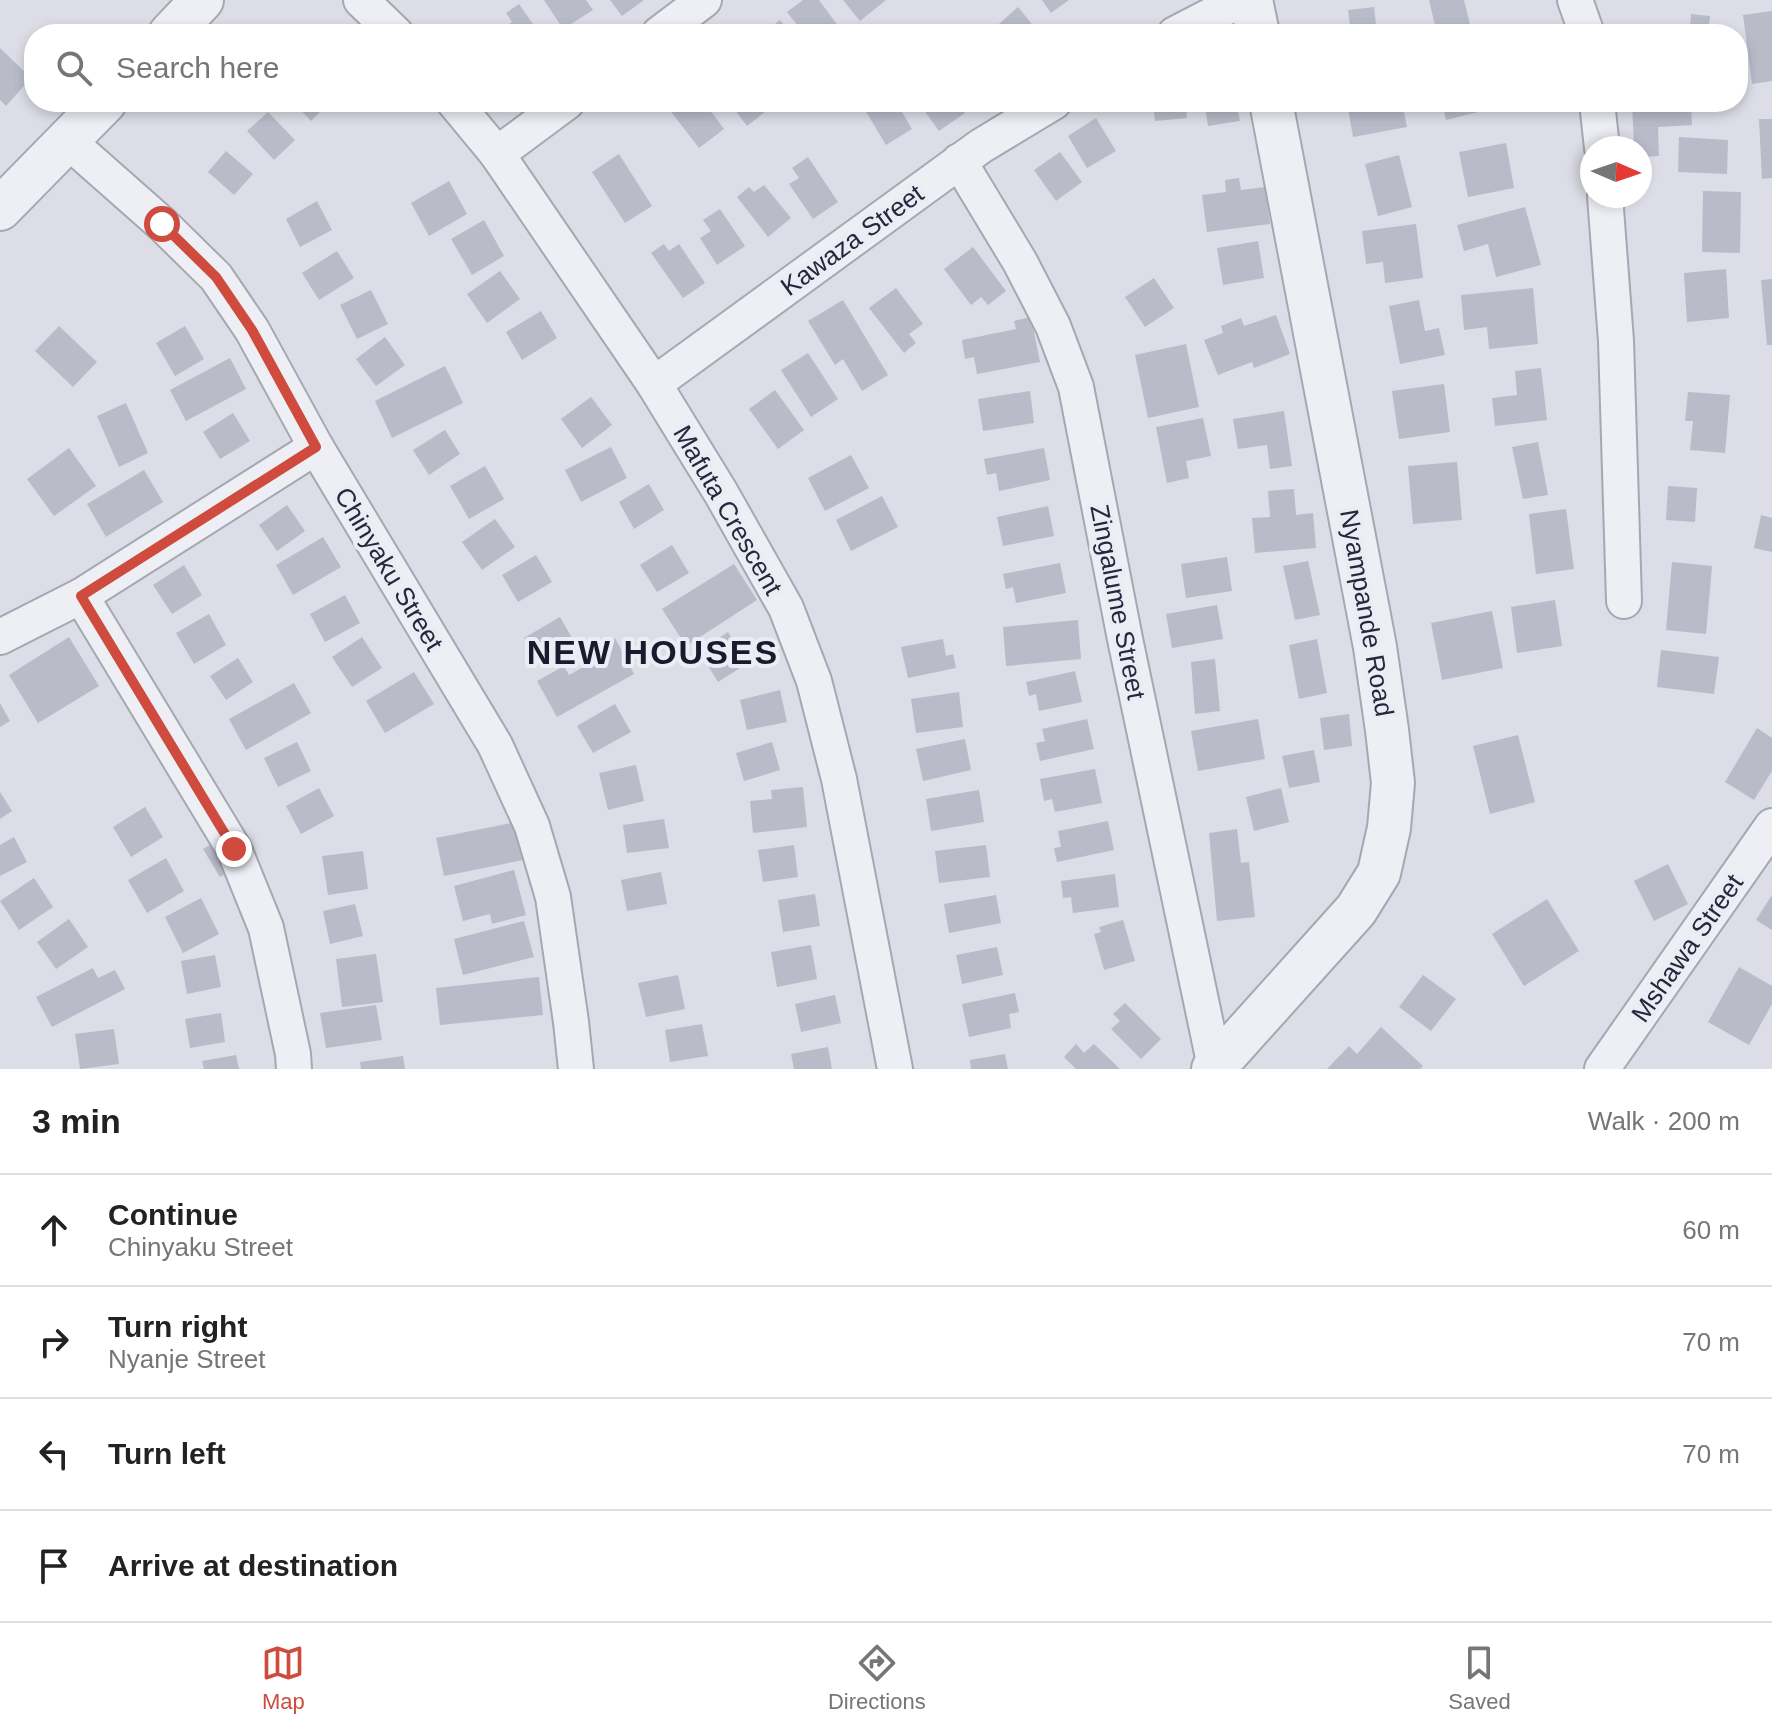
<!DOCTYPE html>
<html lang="en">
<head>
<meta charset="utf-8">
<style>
  :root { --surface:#fff; --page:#f6f6f6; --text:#222; --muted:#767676; --line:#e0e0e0; --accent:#ce4b3d }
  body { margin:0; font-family:Arial,sans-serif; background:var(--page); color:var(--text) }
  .compass { position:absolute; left:1580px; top:136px; width:72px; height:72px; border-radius:50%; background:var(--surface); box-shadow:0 4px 12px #0003; rotate:92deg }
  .stop { position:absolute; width:24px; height:24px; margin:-18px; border:6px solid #ce4b3d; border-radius:50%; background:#fff }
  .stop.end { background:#ce4b3d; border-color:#fff; box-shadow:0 2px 8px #0008 }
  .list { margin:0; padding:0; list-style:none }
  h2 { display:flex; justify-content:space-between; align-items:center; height:104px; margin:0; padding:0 32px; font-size:34px }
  h2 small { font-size:26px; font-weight:400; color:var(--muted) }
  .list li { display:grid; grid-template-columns:52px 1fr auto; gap:24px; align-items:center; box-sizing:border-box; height:112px; padding:0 32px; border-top:2px solid var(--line) }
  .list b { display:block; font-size:30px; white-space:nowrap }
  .list p { margin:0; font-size:26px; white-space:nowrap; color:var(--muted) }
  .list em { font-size:26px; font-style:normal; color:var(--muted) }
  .icon { flex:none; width:44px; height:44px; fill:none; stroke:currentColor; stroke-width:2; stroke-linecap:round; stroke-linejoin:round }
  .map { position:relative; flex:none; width:1772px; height:1069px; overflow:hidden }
  .search { position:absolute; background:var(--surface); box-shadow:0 4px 12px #0003; left:24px; right:24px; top:24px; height:88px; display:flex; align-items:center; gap:20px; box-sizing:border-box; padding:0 28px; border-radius:32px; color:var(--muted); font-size:30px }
  .sheet { height:552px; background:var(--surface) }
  nav { display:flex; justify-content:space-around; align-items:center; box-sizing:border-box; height:112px; border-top:2px solid var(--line); background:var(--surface); font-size:22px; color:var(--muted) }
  nav a { display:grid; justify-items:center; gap:4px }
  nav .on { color:var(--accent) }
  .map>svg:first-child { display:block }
  .building { fill:#b9bbc9 }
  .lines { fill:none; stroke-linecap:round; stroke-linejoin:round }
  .minor-casing { stroke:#a5a7b3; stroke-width:38 }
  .tertiary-casing { stroke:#a5a7b3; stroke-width:46 }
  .minor { stroke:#eeeff5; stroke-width:34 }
  .tertiary { stroke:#eeeff5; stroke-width:42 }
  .route { stroke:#ce4b3d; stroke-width:10 }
  .labels { text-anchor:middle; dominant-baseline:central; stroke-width:8; stroke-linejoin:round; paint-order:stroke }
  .street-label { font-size:26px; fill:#25283c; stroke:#ebecf4 }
  .district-label { font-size:34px; font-weight:bold; letter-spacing:2px; fill:#181a2d; stroke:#ebecf4 }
</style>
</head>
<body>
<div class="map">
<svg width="1772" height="1069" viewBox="0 0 1772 1069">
  <rect width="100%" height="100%" fill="#dcdde6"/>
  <g class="building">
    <polygon points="544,0 586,0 593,10 563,29"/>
    <polygon points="610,0 644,0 622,16"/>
    <polygon points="803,0 819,0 844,34 804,34 787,12"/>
    <polygon points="843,0 886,0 860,21"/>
    <polygon points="1042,0 1069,0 1051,13"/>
    <polygon points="1429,0 1464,0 1472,33 1437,34"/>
    <polygon points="519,4 540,34 505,34 502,29 512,22 506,13"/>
    <polygon points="1018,7 1040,34 995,34 992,30"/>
    <polygon points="1374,7 1377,34 1351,34 1348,10"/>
    <polygon points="1772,11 1772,81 1752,84 1743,15"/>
    <polygon points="1691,14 1710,16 1708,34 1666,34 1667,25 1690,27"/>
    <polygon points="780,20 791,34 762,34"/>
    <polygon points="0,48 31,78 6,106 0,100"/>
    <polygon points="293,102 330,102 311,121"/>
    <polygon points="668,102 704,102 724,129 699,148 665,104"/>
    <polygon points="729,102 766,102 770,108 747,126"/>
    <polygon points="872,102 896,102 912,129 886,145 865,110 874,105"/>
    <polygon points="918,102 958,102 965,113 939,131"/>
    <polygon points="1153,102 1185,102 1187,118 1155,121"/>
    <polygon points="1204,102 1236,102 1240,121 1208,126"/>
    <polygon points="1347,102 1402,102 1407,127 1353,137"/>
    <polygon points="1442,102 1497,102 1498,107 1446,120"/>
    <polygon points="1632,102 1691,102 1692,125 1658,127 1659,156 1640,157 1640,148 1634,148"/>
    <polygon points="268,112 295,140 274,160 247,131"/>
    <polygon points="1096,118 1116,151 1087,168 1068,136"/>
    <polygon points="1759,119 1772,119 1772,178 1762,179"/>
    <polygon points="1679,137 1728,140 1727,174 1678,172"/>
    <polygon points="1506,143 1514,188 1468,197 1459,152"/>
    <polygon points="226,151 253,174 234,195 208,172"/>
    <polygon points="1060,152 1082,182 1056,201 1034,170"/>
    <polygon points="619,154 652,206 625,223 592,172"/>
    <polygon points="1399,155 1412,207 1378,216 1365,164"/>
    <polygon points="808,157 838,202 813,219 789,184 799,178 792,168"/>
    <polygon points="1239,178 1241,190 1265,187 1270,224 1207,232 1202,195 1226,192 1225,180"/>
    <polygon points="449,181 467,214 429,236 411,203"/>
    <polygon points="764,185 791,218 768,237 737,197 749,187 754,192"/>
    <polygon points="1703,191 1741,192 1740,253 1702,252"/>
    <polygon points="317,201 332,230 300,247 286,219"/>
    <polygon points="1525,207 1541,265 1496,277 1488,244 1464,251 1457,225"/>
    <polygon points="720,209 745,246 717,265 700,238 711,231 703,220"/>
    <polygon points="484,220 504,256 472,275 451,239"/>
    <polygon points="1416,224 1423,278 1385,283 1383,262 1366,264 1362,231"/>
    <polygon points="1258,241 1264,278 1223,285 1217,248"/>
    <polygon points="664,244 669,251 679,244 705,283 683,298 651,253"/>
    <polygon points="973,247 1006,291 988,305 981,297 971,305 944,269"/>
    <polygon points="337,251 354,278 319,300 302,273"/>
    <polygon points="1726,269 1729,318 1687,322 1684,273"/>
    <polygon points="500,271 520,299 487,323 467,294"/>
    <polygon points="1154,278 1174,308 1145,327 1125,297"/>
    <polygon points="1772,279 1772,345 1767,345 1761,280"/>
    <polygon points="896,288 923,324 909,334 916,343 904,353 869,308"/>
    <polygon points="1533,288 1538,344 1489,349 1487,327 1464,330 1461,295"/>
    <polygon points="371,290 388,324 357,339 340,305"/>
    <polygon points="843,300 888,375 862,391 843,359 835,365 808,321"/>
    <polygon points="1419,300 1425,331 1439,328 1445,355 1400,364 1389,306"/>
    <polygon points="541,311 557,338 522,360 506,332"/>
    <polygon points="1276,315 1290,354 1254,368 1252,362 1218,375 1204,340 1223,333 1221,326 1241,318 1244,326"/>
    <polygon points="1031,317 1040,362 977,374 974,357 965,359 962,340 1016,329 1014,321"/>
    <polygon points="59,326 97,362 73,387 35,351"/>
    <polygon points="185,326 204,359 175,376 156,343"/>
    <polygon points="385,337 405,365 376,386 356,359"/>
    <polygon points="1186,344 1199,407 1148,418 1135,355"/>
    <polygon points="808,353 838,399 811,417 781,370"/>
    <polygon points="230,358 246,389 186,421 170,390"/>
    <polygon points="445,366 463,403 392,438 375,401"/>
    <polygon points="1541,368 1547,420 1495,426 1492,398 1517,395 1515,371"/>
    <polygon points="1444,384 1450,432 1399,439 1392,391"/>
    <polygon points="775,390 804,430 778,449 749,409"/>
    <polygon points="1030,391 1034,423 983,431 978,399"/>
    <polygon points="1688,392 1730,395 1725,453 1690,450 1693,421 1685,421"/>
    <polygon points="591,397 612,425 582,448 561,419"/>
    <polygon points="126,403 148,453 119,467 97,416"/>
    <polygon points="1284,411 1292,466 1270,469 1267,445 1238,449 1233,419"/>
    <polygon points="233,413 250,441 220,459 203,432"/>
    <polygon points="1203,418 1211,456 1186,461 1189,478 1167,483 1156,427"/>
    <polygon points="445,430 460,454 429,475 413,450"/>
    <polygon points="1538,442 1548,495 1523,499 1512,447"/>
    <polygon points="611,447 627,478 581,502 565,470"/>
    <polygon points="69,448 96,486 54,516 27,479"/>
    <polygon points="1044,448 1050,480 999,491 996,473 987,475 984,459"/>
    <polygon points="851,455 869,488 825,511 808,478"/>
    <polygon points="1457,462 1462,520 1413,524 1408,466"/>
    <polygon points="485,466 504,499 469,519 450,486"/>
    <polygon points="144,470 163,502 106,537 87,504"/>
    <polygon points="649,484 664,510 634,529 619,502"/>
    <polygon points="1668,486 1697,488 1695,522 1666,520"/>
    <polygon points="1294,489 1296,515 1313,513 1316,548 1255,553 1252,518 1270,517 1268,491"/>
    <polygon points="882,496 898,527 851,551 836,520"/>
    <polygon points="287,505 305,531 277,551 259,525"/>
    <polygon points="1048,506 1054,536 1003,546 997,517"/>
    <polygon points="1566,509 1574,569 1536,574 1529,514"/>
    <polygon points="1761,515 1772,518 1772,552 1754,548"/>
    <polygon points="495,519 515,547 482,570 462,542"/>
    <polygon points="323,537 341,567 293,595 276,565"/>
    <polygon points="672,545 689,573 657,592 640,565"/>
    <polygon points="536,555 552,582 518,602 502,575"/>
    <polygon points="1227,557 1232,591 1186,598 1181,564"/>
    <polygon points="1308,561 1320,615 1295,620 1283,566"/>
    <polygon points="1672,562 1712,566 1706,634 1666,630"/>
    <polygon points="1060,563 1066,593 1016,603 1013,587 1006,589 1003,574"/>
    <polygon points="734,564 757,600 686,646 662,609"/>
    <polygon points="184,565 202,595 172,614 153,585"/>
    <polygon points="345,595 360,623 325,642 310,614"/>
    <polygon points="1555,600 1562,646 1517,653 1511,607"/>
    <polygon points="1217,605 1223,639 1172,648 1166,614"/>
    <polygon points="1492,611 1503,668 1442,680 1431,623"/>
    <polygon points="209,614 226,645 194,664 176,633"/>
    <polygon points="560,617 576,645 540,666 524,638"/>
    <polygon points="1078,620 1081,659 1006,666 1003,627"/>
    <polygon points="728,632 748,663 718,682 699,651"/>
    <polygon points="69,637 99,686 38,723 9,675"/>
    <polygon points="362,637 382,668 352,687 332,657"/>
    <polygon points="615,638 634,674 557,717 537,681 564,666 569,675 594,661 589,652"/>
    <polygon points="943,639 946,656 953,654 956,668 908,678 901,647"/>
    <polygon points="1317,639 1327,693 1299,699 1289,645"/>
    <polygon points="1661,650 1719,657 1714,694 1657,687"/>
    <polygon points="238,658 253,682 226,700 210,676"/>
    <polygon points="1215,659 1220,711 1195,714 1191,662"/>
    <polygon points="1075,671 1082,702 1039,711 1036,694 1029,696 1026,682"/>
    <polygon points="414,672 434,704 385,733 366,701"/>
    <polygon points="294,683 311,713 246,750 229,719"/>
    <polygon points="780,690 787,722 747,730 740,700"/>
    <polygon points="959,692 963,727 916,733 911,699"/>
    <polygon points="0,703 10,721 0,727"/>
    <polygon points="615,704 631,732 593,753 577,726"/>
    <polygon points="1349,714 1352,746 1324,750 1320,718"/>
    <polygon points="1087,719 1094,749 1040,761 1036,743 1045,741 1042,729"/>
    <polygon points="1258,719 1265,759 1198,771 1191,731"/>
    <polygon points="1757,728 1772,738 1772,771 1754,800 1725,782"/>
    <polygon points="1518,735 1535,802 1490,814 1473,746"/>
    <polygon points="965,739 971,770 923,781 916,749"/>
    <polygon points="297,742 311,771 278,787 264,758"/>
    <polygon points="772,742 780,770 744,781 736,753"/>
    <polygon points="1314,750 1320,782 1289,788 1282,756"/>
    <polygon points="636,765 644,801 608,810 599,773"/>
    <polygon points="1095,769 1102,803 1055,812 1052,799 1044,801 1040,779"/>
    <polygon points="803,787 807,827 753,833 750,801 772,799 771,790"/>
    <polygon points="319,788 334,816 301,834 286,806"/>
    <polygon points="1281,788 1289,822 1254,831 1246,797"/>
    <polygon points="979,790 984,822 931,831 926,799"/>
    <polygon points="0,792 12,811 0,819"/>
    <polygon points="145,807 163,837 131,857 113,827"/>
    <polygon points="664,819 669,848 627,853 623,825"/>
    <polygon points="1108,821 1114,850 1057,862 1054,848 1061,847 1058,831"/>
    <polygon points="516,822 523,860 444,876 436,838"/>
    <polygon points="1237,829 1241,863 1249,862 1255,917 1217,921 1209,833"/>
    <polygon points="14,837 27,862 0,876 0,845"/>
    <polygon points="223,837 240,865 220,877 203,849"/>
    <polygon points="794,845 798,877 763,882 758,850"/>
    <polygon points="986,845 990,877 939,883 935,851"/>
    <polygon points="363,851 368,889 328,895 322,856"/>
    <polygon points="166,858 184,891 147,913 128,880"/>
    <polygon points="1668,864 1688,904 1654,921 1634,881"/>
    <polygon points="514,870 526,915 492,924 490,914 463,921 454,886"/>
    <polygon points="661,872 667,904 627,911 621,880"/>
    <polygon points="1115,874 1119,907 1073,913 1071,897 1063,898 1061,881"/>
    <polygon points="34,878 53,907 19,930 0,901"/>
    <polygon points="815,894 820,926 783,932 778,900"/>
    <polygon points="996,895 1001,923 949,933 944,904"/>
    <polygon points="1772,895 1772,930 1756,920"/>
    <polygon points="201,898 219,934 183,953 165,917"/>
    <polygon points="1547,899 1579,951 1524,986 1492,934"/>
    <polygon points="355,904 363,936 330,944 323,911"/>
    <polygon points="69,919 88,947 56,969 37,942"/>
    <polygon points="1123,920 1135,961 1104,970 1094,934 1101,932 1099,927"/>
    <polygon points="524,921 534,957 463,975 454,939"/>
    <polygon points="811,945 817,979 777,987 771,952"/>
    <polygon points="997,947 1003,975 962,984 956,955"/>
    <polygon points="376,954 383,1002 342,1007 336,959"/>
    <polygon points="215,955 221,987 187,994 181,961"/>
    <polygon points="1739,967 1772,986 1772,1004 1749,1045 1708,1022"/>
    <polygon points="93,968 98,978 115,970 125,989 52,1027 36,997"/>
    <polygon points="678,975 685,1009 646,1017 638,983"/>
    <polygon points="1423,975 1456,999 1431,1031 1399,1007"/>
    <polygon points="539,977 543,1015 440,1025 436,988"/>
    <polygon points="1015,993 1019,1012 1009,1014 1011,1028 969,1037 962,1004"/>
    <polygon points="835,995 841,1023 801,1032 795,1004"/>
    <polygon points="1125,1003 1161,1039 1141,1059 1111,1029 1120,1021 1113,1014"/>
    <polygon points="376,1005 382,1040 326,1048 320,1013"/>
    <polygon points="221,1013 225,1042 190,1048 185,1019"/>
    <polygon points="702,1024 708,1056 670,1062 665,1030"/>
    <polygon points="1381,1027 1423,1066 1420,1069 1327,1069 1349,1046 1357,1054"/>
    <polygon points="114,1029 119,1064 80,1069 75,1034"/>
    <polygon points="1076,1044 1084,1053 1094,1044 1120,1069 1076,1069 1064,1057"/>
    <polygon points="828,1047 832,1069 794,1069 791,1054"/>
    <polygon points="1005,1054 1008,1069 971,1069 970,1060"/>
    <polygon points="236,1055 239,1069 204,1069 202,1061"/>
    <polygon points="403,1056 405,1069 361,1069 360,1062"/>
  </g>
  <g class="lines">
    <defs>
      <g id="minor">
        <polyline points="361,0 396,34"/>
        <polyline points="1575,0 1587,34"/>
        <polyline points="659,34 704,0"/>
        <polyline points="1175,34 1241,0"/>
        <polyline points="454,102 497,154 654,384 721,493 786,608 814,681 839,779 895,1069"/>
        <polyline points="1597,102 1602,148"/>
        <polyline points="68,141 162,224 216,277 252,330 316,447 495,745 532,826 553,897 571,1022 576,1069"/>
        <polyline points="497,154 567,102"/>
        <polyline points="959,161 1020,262 1053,326 1076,387 1125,639 1215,1067"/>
        <polyline points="1605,196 1616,341 1624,601"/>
        <polyline points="654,384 981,146 1054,102"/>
        <polyline points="81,596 234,849 266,928 293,1054 294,1069"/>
        <polyline points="0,637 81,596 316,447"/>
        <polyline points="1602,1069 1772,826"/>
      </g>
      <g id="tertiary">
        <polyline points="1251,0 1258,34"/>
        <polyline points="170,34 202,0"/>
        <polyline points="0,209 105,102"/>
        <polyline points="1213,1069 1356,910 1379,873 1389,828 1393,783 1387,730 1375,647 1271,102"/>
      </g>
    </defs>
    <use href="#minor" class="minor-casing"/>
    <use href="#tertiary" class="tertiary-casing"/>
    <use href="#minor" class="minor"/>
    <use href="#tertiary" class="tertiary"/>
  </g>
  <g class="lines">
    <polyline class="route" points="162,224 216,277 252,330 316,447 81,596 234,849"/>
  </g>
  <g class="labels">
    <g class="street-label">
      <text transform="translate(852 240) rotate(-36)">Kawaza Street</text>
      <text transform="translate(728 510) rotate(60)">Mafuta Crescent</text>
      <text transform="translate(389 569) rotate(59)">Chinyaku Street</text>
      <text transform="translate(1118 602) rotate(79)">Zingalume Street</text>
      <text transform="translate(1367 613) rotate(80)">Nyampande Road</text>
      <text transform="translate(1687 948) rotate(-55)">Mshawa Street</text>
    </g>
    <g class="district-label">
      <text x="653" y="652">NEW HOUSES</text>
    </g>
  </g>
</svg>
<svg class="compass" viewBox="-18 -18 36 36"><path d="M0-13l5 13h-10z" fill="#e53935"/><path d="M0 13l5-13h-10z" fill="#767676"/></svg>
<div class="stop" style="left:162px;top:224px"></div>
<div class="stop end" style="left:234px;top:849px"></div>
<div class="search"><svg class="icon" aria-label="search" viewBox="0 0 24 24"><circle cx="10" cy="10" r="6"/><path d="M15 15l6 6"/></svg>Search here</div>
</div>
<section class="sheet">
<h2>3 min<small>Walk · 200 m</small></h2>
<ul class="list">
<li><svg class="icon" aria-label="ahead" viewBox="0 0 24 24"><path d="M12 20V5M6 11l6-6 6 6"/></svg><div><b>Continue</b><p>Chinyaku Street</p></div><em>60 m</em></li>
<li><svg class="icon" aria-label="right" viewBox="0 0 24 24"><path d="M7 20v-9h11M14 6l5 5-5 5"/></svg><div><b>Turn right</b><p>Nyanje Street</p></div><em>70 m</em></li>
<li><svg class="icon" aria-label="left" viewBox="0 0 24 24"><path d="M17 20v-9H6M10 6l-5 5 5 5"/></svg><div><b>Turn left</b></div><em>70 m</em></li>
<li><svg class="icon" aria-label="arrive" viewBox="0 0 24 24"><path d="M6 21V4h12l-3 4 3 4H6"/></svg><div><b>Arrive at destination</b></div></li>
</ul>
</section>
<nav>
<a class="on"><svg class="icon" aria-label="map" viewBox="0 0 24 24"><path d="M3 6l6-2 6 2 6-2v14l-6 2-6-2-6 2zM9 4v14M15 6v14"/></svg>Map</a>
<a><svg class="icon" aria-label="directions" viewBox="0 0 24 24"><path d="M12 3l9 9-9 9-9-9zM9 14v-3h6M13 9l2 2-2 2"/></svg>Directions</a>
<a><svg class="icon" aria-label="saved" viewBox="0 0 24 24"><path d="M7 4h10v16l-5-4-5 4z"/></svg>Saved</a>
</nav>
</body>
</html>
